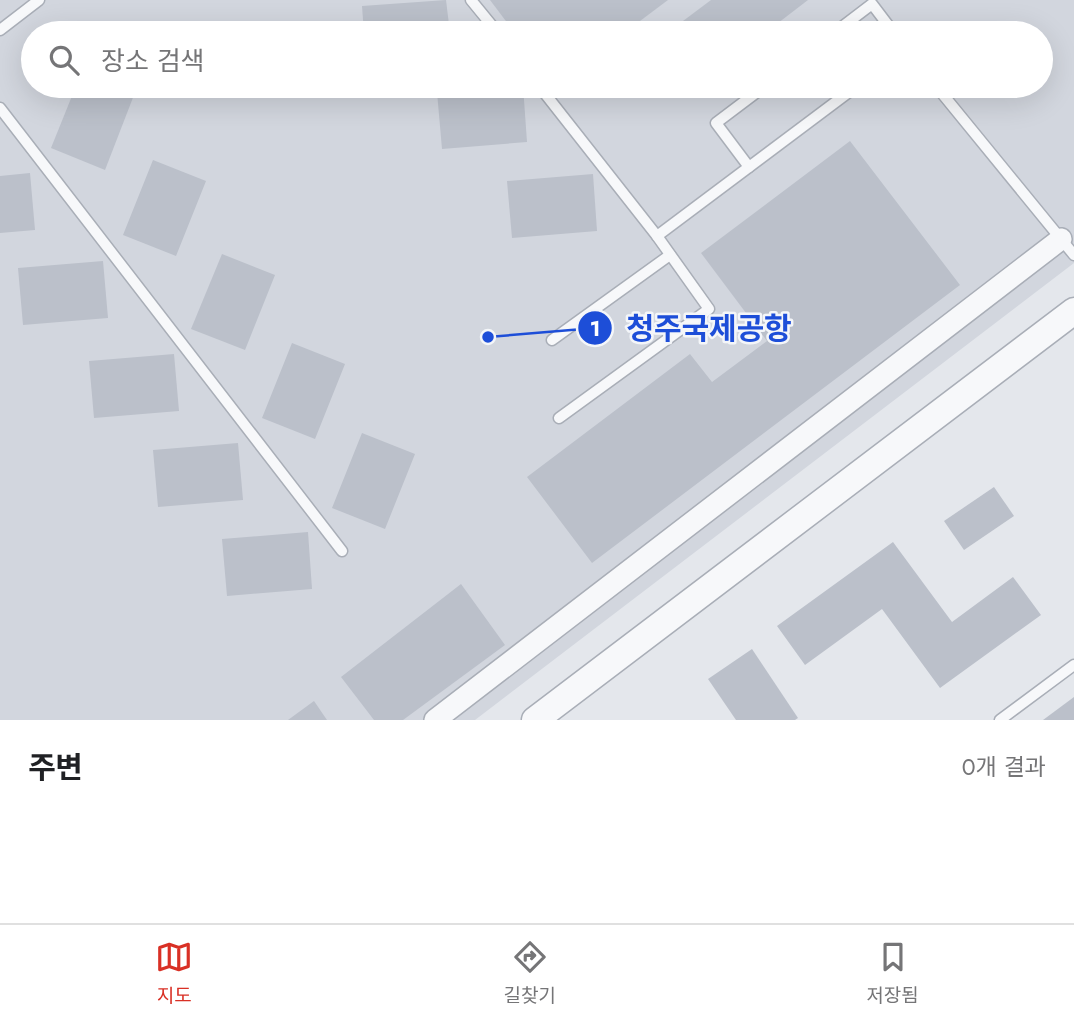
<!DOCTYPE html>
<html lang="ko">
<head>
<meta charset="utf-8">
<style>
  :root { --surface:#fff; --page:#f6f6f6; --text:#202124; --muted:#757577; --line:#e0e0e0; --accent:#d93025 }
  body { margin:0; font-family:Jost,"Noto Sans KR",sans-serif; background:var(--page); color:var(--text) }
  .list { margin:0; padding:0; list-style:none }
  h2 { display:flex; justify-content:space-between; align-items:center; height:91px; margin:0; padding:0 28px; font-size:30px }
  h2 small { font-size:23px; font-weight:400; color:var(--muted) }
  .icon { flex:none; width:38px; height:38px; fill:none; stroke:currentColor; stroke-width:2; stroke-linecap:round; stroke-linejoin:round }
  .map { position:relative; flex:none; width:1074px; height:720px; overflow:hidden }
  .search { position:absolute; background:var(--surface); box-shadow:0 7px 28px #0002; left:21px; right:21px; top:21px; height:77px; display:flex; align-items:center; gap:18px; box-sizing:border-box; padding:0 24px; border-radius:38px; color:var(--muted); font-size:26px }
  .sheet { height:203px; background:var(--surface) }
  nav { display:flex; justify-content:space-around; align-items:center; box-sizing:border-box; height:98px; border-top:2px solid var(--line); background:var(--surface); font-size:19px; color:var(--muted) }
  nav a { display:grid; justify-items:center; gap:4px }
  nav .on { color:var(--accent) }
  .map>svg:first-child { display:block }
  .built { fill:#d2d6de; fill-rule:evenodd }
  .building { fill:#bbc0ca }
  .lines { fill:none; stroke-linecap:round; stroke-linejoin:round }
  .service-casing { stroke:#a9aeb7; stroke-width:13 }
  .minor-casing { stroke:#a9aeb7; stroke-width:24 }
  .tertiary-casing { stroke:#a9aeb7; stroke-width:29 }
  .service { stroke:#f7f8fa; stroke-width:10 }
  .minor { stroke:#f7f8fa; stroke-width:21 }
  .tertiary { stroke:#f7f8fa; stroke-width:26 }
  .leader { fill:none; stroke:#1d4ed8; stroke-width:2.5 }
  .callout-dot { fill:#1d4ed8; stroke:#f4f6f9; stroke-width:2.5 }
  .mark-label { font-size:21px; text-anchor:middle; font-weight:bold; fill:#fff }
  .callout-label { font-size:30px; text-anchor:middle; font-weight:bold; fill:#1d4ed8; stroke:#f4f6f9; stroke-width:5; stroke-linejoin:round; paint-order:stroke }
</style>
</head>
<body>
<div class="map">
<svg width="1074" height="720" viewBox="0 0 1074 720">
  <rect width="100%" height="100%" fill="#e4e7ec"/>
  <path class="built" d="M 0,0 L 1074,0 L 1074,263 L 475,720 L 0,720 ZM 33,33 L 1041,33 L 1041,86 L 33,86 Z"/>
  <g class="building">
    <polygon points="446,0 450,33 364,33 362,6"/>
    <polygon points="490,0 668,0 624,33 515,33"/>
    <polygon points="711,0 808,0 765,33 667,33"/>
    <polygon points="76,86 112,86 134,95 105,170 51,148"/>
    <polygon points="523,86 527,142 442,149 437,92"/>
    <polygon points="850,141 960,285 592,563 527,477 690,354 712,382 767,341 701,253"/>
    <polygon points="153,160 206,181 176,256 123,235"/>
    <polygon points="30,173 35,230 0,233 0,176"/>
    <polygon points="593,174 597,231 512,238 507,181"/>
    <polygon points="222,254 275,275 245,350 191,329"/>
    <polygon points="103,261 108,318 23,325 18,268"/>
    <polygon points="292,343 345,364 315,439 262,418"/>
    <polygon points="174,354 179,411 94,418 89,361"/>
    <polygon points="362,433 415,454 385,529 332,508"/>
    <polygon points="238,443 243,500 158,507 153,450"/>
    <polygon points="994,487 1014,516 964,550 944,521"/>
    <polygon points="308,532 312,589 227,596 222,539"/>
    <polygon points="893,542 952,622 1013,577 1041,615 940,688 882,609 805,665 777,626"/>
    <polygon points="461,584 505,645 403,720 374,720 341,677"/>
    <polygon points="752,649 798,718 795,720 736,720 708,679"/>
    <polygon points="1074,697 1074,720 1043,720"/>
    <polygon points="314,701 327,720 288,720"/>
  </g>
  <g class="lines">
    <defs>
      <g id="service">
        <polyline points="471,0 498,33"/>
        <polyline points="0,30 39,0"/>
        <polyline points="834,33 872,4 894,33"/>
        <polyline points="539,86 657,236 709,309 559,418"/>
        <polyline points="936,86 1074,255"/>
        <polyline points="0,108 342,551"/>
        <polyline points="749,167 716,123 765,86"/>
        <polyline points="657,236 857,86"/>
        <polyline points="552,340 670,255"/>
        <polyline points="1000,720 1074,665"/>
      </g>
      <polyline id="minor" points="435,720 1061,239"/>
      <polyline id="tertiary" points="535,720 1074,311"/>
    </defs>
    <use href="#service" class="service-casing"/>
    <use href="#minor" class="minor-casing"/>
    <use href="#tertiary" class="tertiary-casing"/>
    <use href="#service" class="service"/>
    <use href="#minor" class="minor"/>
    <use href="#tertiary" class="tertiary"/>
  </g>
  <path class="leader" d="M488 337L595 328"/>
  <g class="callout-dot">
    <circle cx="488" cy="337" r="7"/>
    <circle cx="595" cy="328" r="18"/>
  </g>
  <g class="mark-label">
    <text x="595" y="336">1</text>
  </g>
  <g class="callout-label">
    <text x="709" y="339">청주국제공항</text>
  </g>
</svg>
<div class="search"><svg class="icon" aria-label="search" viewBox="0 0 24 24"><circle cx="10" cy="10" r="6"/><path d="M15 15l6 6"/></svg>장소 검색</div>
</div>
<section class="sheet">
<h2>주변<small>0개 결과</small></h2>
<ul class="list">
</ul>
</section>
<nav>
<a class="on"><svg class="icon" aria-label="map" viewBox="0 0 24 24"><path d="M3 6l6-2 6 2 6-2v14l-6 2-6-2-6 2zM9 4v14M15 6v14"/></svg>지도</a>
<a><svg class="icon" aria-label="directions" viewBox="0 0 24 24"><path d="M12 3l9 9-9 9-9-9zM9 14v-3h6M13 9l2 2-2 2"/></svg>길찾기</a>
<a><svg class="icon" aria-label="saved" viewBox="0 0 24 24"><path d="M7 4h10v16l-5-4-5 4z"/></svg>저장됨</a>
</nav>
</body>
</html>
